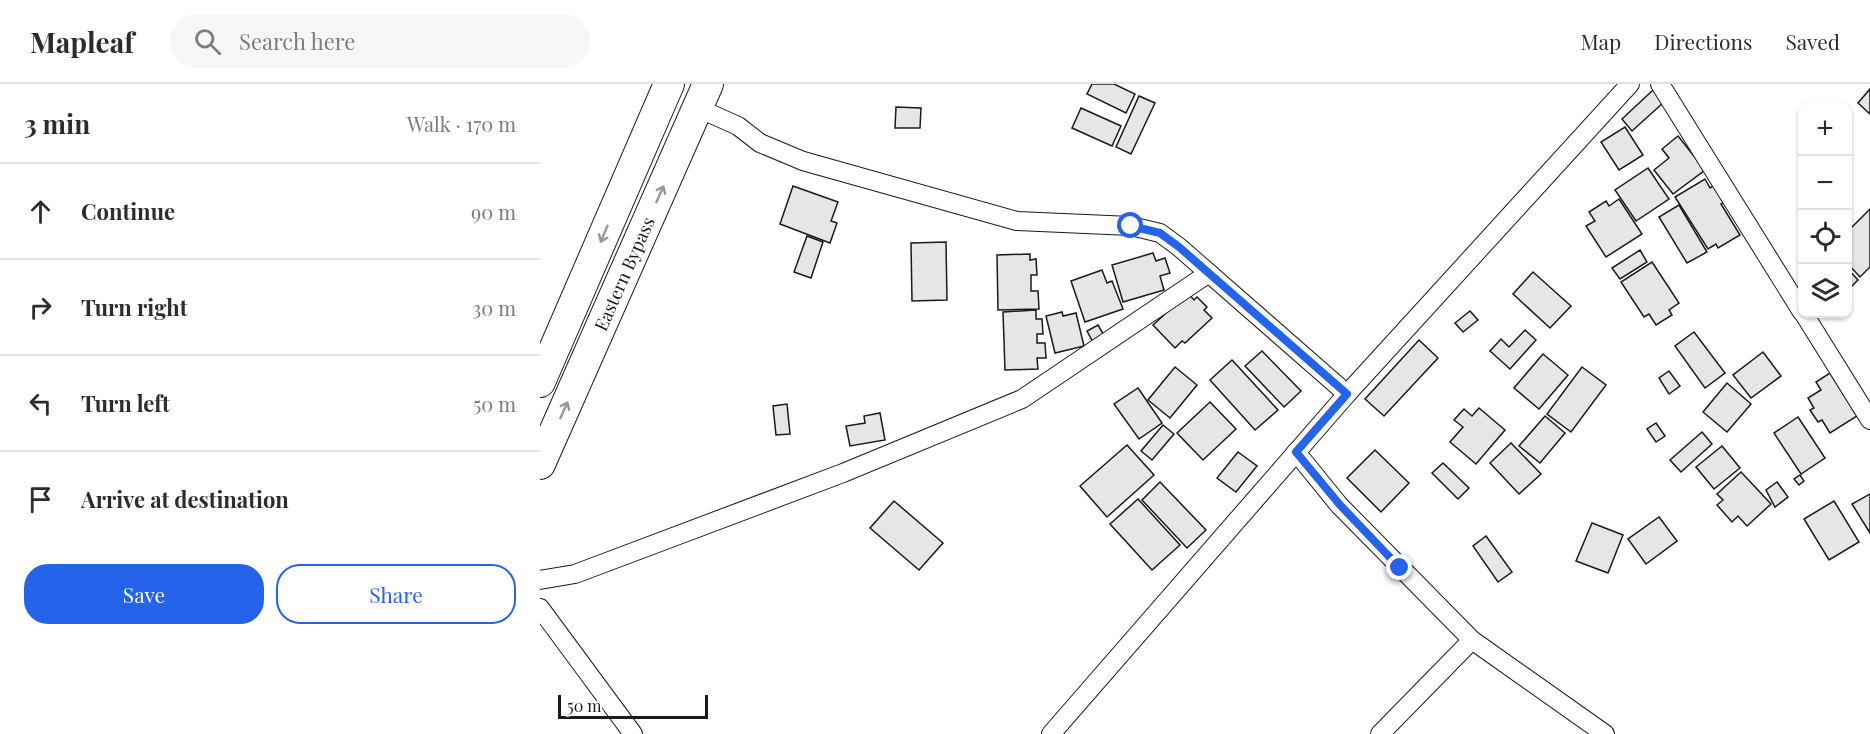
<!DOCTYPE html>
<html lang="en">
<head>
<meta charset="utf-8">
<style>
  :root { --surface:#fff; --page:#f7f7f7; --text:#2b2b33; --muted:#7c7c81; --line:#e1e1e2; --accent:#2563eb }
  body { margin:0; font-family:"Playfair Display",serif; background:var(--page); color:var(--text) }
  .controls { position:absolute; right:18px; top:18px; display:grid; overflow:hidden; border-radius:12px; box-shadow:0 2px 4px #0004 }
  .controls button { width:54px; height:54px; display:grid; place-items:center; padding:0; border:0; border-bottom:2px solid var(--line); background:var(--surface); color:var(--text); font:30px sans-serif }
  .scale { position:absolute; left:18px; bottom:15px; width:150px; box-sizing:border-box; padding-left:6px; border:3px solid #1a1a1a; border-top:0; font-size:16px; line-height:21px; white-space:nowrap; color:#1a1a1a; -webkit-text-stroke:4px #fff; paint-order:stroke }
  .stop { position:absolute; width:18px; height:18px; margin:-14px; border:4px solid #2563eb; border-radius:50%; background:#fff }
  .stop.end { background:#2563eb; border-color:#fff; box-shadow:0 2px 6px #0008 }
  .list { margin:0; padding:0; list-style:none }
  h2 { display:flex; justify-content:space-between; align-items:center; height:78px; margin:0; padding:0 24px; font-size:26px }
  h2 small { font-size:20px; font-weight:400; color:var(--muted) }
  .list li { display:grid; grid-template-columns:39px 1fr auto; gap:18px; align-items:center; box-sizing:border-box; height:96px; padding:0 24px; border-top:2px solid var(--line) }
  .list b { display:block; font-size:22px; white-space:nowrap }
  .list em { font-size:20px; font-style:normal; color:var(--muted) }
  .actions { display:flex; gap:12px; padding:18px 24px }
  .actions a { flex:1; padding:14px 0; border:2px solid var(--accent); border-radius:24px; text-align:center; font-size:21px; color:var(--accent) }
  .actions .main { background:var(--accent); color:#fff }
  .icon { flex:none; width:33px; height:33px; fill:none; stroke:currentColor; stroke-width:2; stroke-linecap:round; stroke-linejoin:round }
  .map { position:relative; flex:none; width:1330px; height:650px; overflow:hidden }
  header { display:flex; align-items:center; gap:36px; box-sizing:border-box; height:84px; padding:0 30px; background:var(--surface); border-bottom:2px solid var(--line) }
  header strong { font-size:28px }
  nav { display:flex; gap:33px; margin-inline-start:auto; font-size:21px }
  .search { width:420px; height:54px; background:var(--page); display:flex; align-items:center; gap:15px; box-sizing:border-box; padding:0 21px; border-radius:33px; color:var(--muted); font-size:22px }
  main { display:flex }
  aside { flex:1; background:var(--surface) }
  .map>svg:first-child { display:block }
  .building { fill:#e6e6e6; stroke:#1a1a1a; stroke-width:1.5 }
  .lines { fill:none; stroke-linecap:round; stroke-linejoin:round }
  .minor-casing { stroke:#1a1a1a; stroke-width:20 }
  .trunk-casing { stroke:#1a1a1a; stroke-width:32 }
  .minor { stroke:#fff; stroke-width:18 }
  .trunk { stroke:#fff; stroke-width:30 }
  .oneway { stroke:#989898 }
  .route { stroke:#2563eb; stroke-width:8 }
  .labels { text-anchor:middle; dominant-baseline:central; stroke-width:4.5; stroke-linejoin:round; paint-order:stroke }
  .street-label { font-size:18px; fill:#1a1a1a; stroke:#fff }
</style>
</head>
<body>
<header>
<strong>Mapleaf</strong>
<div class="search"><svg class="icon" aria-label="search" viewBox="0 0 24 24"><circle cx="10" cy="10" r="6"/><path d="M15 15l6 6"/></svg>Search here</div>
<nav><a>Map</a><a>Directions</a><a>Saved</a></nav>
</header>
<main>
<aside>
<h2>3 min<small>Walk · 170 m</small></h2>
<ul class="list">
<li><svg class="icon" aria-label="ahead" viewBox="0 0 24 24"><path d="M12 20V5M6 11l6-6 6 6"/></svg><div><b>Continue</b></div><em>90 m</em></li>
<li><svg class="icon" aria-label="right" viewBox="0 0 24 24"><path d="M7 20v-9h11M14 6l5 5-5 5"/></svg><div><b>Turn right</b></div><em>30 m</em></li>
<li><svg class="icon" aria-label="left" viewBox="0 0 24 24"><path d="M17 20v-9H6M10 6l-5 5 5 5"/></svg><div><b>Turn left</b></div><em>50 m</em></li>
<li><svg class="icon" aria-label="arrive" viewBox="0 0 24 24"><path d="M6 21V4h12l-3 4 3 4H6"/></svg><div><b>Arrive at destination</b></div></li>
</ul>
<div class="actions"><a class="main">Save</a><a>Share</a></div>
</aside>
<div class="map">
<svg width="1330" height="650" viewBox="0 0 1330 650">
  <rect width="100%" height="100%" fill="#fff"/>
  <g class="building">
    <polygon points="552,0 574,0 595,10 586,29 547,10"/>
    <polygon points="1330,5 1330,30 1318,19"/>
    <polygon points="1113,6 1124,18 1092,47 1082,35"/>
    <polygon points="599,12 615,19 591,70 576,63"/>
    <polygon points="356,23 381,24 380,44 355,44"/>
    <polygon points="541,24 581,42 572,62 532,44"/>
    <polygon points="1085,43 1103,71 1079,86 1061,58"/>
    <polygon points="1138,52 1165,86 1133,110 1114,86 1129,74 1122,65"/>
    <polygon points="1108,84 1129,115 1096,137 1075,106"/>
    <polygon points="1165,95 1170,104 1178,99 1189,116 1181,120 1200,151 1178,164 1176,160 1168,165 1135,113"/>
    <polygon points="253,102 298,118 291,137 297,139 290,159 240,140"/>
    <polygon points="1079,115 1102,150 1066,173 1046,142 1055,137 1049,128 1066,117 1069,122"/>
    <polygon points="1139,121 1167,168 1147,179 1119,133"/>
    <polygon points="1330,125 1330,183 1320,193 1308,180 1308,147"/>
    <polygon points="267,152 283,158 271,194 254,188"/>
    <polygon points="406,158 407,216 372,217 371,159"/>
    <polygon points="1100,166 1107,178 1080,195 1072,184"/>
    <polygon points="613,169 616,177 625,174 630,189 620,192 624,206 583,218 572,181"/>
    <polygon points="490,170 490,176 496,175 497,191 491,191 491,207 498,207 499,225 458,226 457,171"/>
    <polygon points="1112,178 1139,219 1129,226 1132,231 1116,241 1109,230 1104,233 1081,198"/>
    <polygon points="1308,185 1318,196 1308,206"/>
    <polygon points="562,186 567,199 572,197 583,225 545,238 531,197"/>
    <polygon points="993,188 1031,222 1010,244 973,210"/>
    <polygon points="648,209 654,216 657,213 667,223 664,226 672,234 645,259 642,257 635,264 613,241"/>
    <polygon points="496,226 496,235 502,235 503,250 497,250 497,259 505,259 506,274 497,274 498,285 465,286 463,228"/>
    <polygon points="930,227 938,236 923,248 915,239"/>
    <polygon points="522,228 523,232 536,229 544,262 515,269 506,232"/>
    <polygon points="558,241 565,253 554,260 547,247"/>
    <polygon points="985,246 996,256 970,285 950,267 961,255 969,263"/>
    <polygon points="1154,248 1185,289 1165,304 1135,262"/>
    <polygon points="879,256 898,274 844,332 825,315"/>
    <polygon points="722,267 761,307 744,323 705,282"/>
    <polygon points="1223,268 1241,292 1211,314 1193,291"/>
    <polygon points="1003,270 1028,291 999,325 974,304"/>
    <polygon points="692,276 738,326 715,346 670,296"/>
    <polygon points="635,283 657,301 630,334 608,316"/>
    <polygon points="1042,283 1066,301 1031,348 1007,330"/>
    <polygon points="1129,287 1140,302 1129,310 1119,294"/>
    <polygon points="1290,289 1317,332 1290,349 1282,336 1278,338 1270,326 1274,324 1268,314 1281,306 1276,298"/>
    <polygon points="1187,299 1211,320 1187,348 1163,328"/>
    <polygon points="598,304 622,339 599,355 574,320"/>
    <polygon points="670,318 696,345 663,376 637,349"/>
    <polygon points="247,320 250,350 236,351 233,322"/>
    <polygon points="939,324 965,346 936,380 910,358 923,343 914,336 924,325 932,332"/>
    <polygon points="340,329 345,356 310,362 306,342 325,339 324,332"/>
    <polygon points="1005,332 1025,349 1000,379 979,362"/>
    <polygon points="1258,333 1285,374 1261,390 1234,349"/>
    <polygon points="1116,339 1125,352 1116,358 1107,345"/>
    <polygon points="623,341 634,350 612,376 601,367"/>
    <polygon points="1162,348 1172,360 1141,388 1130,376"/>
    <polygon points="971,359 1001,390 979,410 950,379"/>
    <polygon points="587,361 614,391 567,433 540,402"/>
    <polygon points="1182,362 1200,384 1174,405 1156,383"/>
    <polygon points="835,366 869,399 841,428 807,394"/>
    <polygon points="698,368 717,382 696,408 677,394"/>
    <polygon points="903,379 929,404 918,415 892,389"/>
    <polygon points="1201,388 1231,420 1207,442 1198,432 1192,438 1177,421 1183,416 1177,410"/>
    <polygon points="1260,391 1264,397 1259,401 1254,395"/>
    <polygon points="620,398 666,446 647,464 602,416"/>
    <polygon points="1237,398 1248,413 1235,423 1226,406"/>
    <polygon points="1330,410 1330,449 1312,420"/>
    <polygon points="598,415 640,461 612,486 570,440"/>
    <polygon points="354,417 403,459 379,486 330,444"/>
    <polygon points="1294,417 1319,458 1289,476 1264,435"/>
    <polygon points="1119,433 1137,457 1106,480 1088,455"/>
    <polygon points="1052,439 1083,451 1068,489 1036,477"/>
    <polygon points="946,452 972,488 958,498 933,462"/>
  </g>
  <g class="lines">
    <defs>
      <g id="minor">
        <polyline points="1120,0 1262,228"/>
        <polyline points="158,24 198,42 220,59 263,77 477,137 591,142 620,149 639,163 807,310"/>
        <polyline points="1264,230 1330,336"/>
        <polyline points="756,368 799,421 932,556 1065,650"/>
        <polyline points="0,496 35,490 303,389 482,315 669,189"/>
        <polyline points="0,524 93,650"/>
        <polyline points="511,650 807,310 1090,0"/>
        <polyline points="840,650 932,556"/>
      </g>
      <g id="trunk">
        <polyline points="0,298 129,0"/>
        <path id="s1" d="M 0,380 L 168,0"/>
      </g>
    </defs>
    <use href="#minor" class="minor-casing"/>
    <use href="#trunk" class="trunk-casing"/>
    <use href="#minor" class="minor"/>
    <use href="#trunk" class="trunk"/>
  </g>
  <defs><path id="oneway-shaft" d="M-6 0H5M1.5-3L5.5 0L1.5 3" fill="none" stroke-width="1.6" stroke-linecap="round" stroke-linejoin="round" transform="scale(1.5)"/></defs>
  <g class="oneway">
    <use href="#oneway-shaft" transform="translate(120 110) rotate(-66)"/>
    <use href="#oneway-shaft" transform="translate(64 150) rotate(113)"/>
    <use href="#oneway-shaft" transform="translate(24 326) rotate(-66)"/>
  </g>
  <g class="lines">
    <polyline class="route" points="591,142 620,149 639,163 807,310 756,368 800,421 860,484"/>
  </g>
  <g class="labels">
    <g class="street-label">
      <text stroke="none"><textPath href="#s1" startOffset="208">Eastern Bypass</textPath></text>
    </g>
  </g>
</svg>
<div class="controls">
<button>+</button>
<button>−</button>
<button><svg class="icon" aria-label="locate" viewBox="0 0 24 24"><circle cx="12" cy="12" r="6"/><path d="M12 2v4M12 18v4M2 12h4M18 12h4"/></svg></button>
<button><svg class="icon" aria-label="layers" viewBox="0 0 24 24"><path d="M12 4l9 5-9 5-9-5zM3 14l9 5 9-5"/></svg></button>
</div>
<div class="scale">50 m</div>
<div class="stop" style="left:591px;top:142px"></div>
<div class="stop end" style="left:860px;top:484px"></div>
</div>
</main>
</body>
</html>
